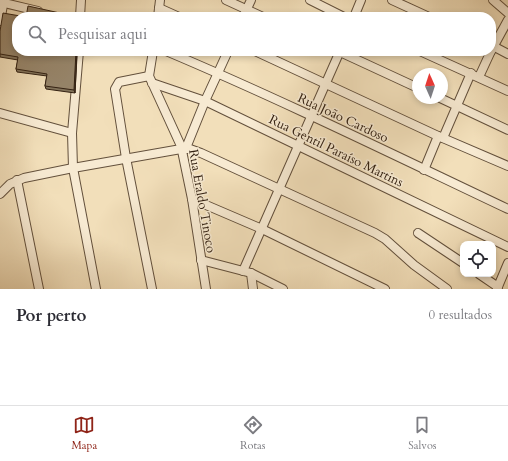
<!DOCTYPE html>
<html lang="pt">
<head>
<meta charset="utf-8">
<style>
  :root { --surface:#fff; --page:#f2f2f3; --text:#2b2b33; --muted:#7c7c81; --line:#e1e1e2; --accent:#8f2418 }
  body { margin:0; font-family:Cardo,serif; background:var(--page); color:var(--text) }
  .controls { position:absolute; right:12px; bottom:12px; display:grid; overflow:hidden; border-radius:8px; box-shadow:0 2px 6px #0003 }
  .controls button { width:36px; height:36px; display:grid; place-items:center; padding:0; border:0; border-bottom:1px solid var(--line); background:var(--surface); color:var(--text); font:20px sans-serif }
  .compass { position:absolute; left:412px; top:68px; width:36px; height:36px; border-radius:50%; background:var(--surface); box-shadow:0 2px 6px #0003; rotate:357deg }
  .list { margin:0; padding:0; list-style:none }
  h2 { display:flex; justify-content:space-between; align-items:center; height:52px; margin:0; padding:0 16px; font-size:17px }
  h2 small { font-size:13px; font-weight:400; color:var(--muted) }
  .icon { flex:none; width:22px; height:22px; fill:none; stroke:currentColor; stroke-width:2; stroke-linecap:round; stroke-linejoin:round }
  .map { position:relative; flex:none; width:508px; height:289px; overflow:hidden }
  .search { position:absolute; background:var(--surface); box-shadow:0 2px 6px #0003; left:12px; right:12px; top:12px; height:44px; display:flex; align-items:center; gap:10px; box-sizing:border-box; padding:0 14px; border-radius:16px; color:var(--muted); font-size:15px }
  .sheet { height:116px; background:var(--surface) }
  nav { display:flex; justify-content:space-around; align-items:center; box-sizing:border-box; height:56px; border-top:1px solid var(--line); background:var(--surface); font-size:11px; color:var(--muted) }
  nav a { display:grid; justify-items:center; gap:2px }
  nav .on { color:var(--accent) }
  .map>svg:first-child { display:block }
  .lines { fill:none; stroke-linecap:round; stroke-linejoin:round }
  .minor-casing { stroke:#63503c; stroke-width:10 }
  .minor { stroke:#f7ead2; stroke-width:8 }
  .wall { fill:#81725a; stroke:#332112 }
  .shaded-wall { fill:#695c4a; stroke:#332112 }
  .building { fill:#968469; stroke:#332112 }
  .labels { text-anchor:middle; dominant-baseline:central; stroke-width:3; stroke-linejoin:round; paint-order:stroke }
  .street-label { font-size:13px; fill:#332112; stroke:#f7ead2 }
</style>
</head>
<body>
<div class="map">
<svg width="508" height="289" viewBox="0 0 508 289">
  <rect width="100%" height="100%" fill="#f2dfba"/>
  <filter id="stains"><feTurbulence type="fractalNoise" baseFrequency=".005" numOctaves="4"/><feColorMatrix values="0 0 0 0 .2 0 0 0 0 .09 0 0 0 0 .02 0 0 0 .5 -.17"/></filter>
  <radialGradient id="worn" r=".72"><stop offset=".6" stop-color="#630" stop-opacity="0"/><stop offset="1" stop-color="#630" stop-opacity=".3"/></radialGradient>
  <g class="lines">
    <defs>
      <g id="minor">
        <polyline points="226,0 263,17"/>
        <polyline points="310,0 344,17"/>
        <polyline points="392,0 429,17"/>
        <polyline points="493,0 508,13"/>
        <polyline points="0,2 38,11"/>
        <polyline points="159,8 179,17"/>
        <polyline points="80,17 81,0"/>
        <polyline points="158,17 160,0"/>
        <polyline points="243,17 251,0"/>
        <polyline points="354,17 361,0"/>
        <polyline points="0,21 4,0"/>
        <polyline points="491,45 508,54"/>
        <polyline points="79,51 72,133 73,168 96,289"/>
        <polyline points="153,51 149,76 181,146 192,199 206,289"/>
        <path d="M 166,51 C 282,100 394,155 508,209"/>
        <polyline points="255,51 438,136 508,166"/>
        <polyline points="338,51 418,88"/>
        <polyline points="420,51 508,91"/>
        <polyline points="491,51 508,20"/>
        <polyline points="149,76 119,82 115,89 126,158 152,289"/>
        <polyline points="479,77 491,51"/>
        <polyline points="152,83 205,101 508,247"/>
        <polyline points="440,98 508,130"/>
        <polyline points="0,113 72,133"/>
        <polyline points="443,138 471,73"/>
        <polyline points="186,148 205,101 228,51"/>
        <polyline points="424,170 438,136"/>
        <polyline points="17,180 39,289"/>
        <polyline points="0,194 10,184 24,178 73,168 181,149 190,149 201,153 375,233 385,239 414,265 447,289"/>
        <polyline points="192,199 262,229 385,289"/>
        <polyline points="418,233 463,263"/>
        <polyline points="201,260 251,273 283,289"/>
        <polyline points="243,271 340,51"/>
        <polyline points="251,273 253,289"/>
        <polyline points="479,274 498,287"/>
        <polyline points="497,289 508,263"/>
      </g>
    </defs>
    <use href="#minor" class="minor-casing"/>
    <use href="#minor" class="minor"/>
  </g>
  <polygon class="wall" points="26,17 77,56 75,93 46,89 45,86 47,76 17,72 16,69 18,60 0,57 0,31"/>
  <polygon class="shaded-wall" points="76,51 77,51 75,93 74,90"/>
  <polygon class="building" points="28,6 78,17 17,17 17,51 76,51 74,90 45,86 47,74 16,69 18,57 0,54 0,31 3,13 26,17"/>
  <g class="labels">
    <g class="street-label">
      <text transform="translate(343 118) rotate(25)">Rua João Cardoso</text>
      <text transform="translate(336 151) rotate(26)">Rua Gentil Paraíso Martins</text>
      <text transform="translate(202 201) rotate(80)">Rua Eraldo Tinoco</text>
    </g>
  </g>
  <rect width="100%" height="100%" filter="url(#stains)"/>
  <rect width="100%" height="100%" fill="url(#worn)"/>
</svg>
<div class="controls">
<button><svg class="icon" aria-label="locate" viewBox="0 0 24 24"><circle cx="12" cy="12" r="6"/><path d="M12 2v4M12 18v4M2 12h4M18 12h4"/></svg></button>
</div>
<svg class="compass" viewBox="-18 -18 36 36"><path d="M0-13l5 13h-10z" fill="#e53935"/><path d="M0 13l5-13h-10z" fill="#7c7c81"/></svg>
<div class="search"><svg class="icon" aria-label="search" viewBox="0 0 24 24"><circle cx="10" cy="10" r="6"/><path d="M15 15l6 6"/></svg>Pesquisar aqui</div>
</div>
<section class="sheet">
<h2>Por perto<small>0 resultados</small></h2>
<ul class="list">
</ul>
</section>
<nav>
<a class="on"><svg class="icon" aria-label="map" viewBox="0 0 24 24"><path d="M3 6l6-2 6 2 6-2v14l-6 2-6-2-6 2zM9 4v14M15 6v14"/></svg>Mapa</a>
<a><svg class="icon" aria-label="directions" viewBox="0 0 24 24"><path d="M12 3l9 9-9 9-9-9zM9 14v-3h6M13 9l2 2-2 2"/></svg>Rotas</a>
<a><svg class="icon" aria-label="saved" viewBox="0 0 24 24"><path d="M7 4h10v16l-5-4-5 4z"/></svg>Salvos</a>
</nav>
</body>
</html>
